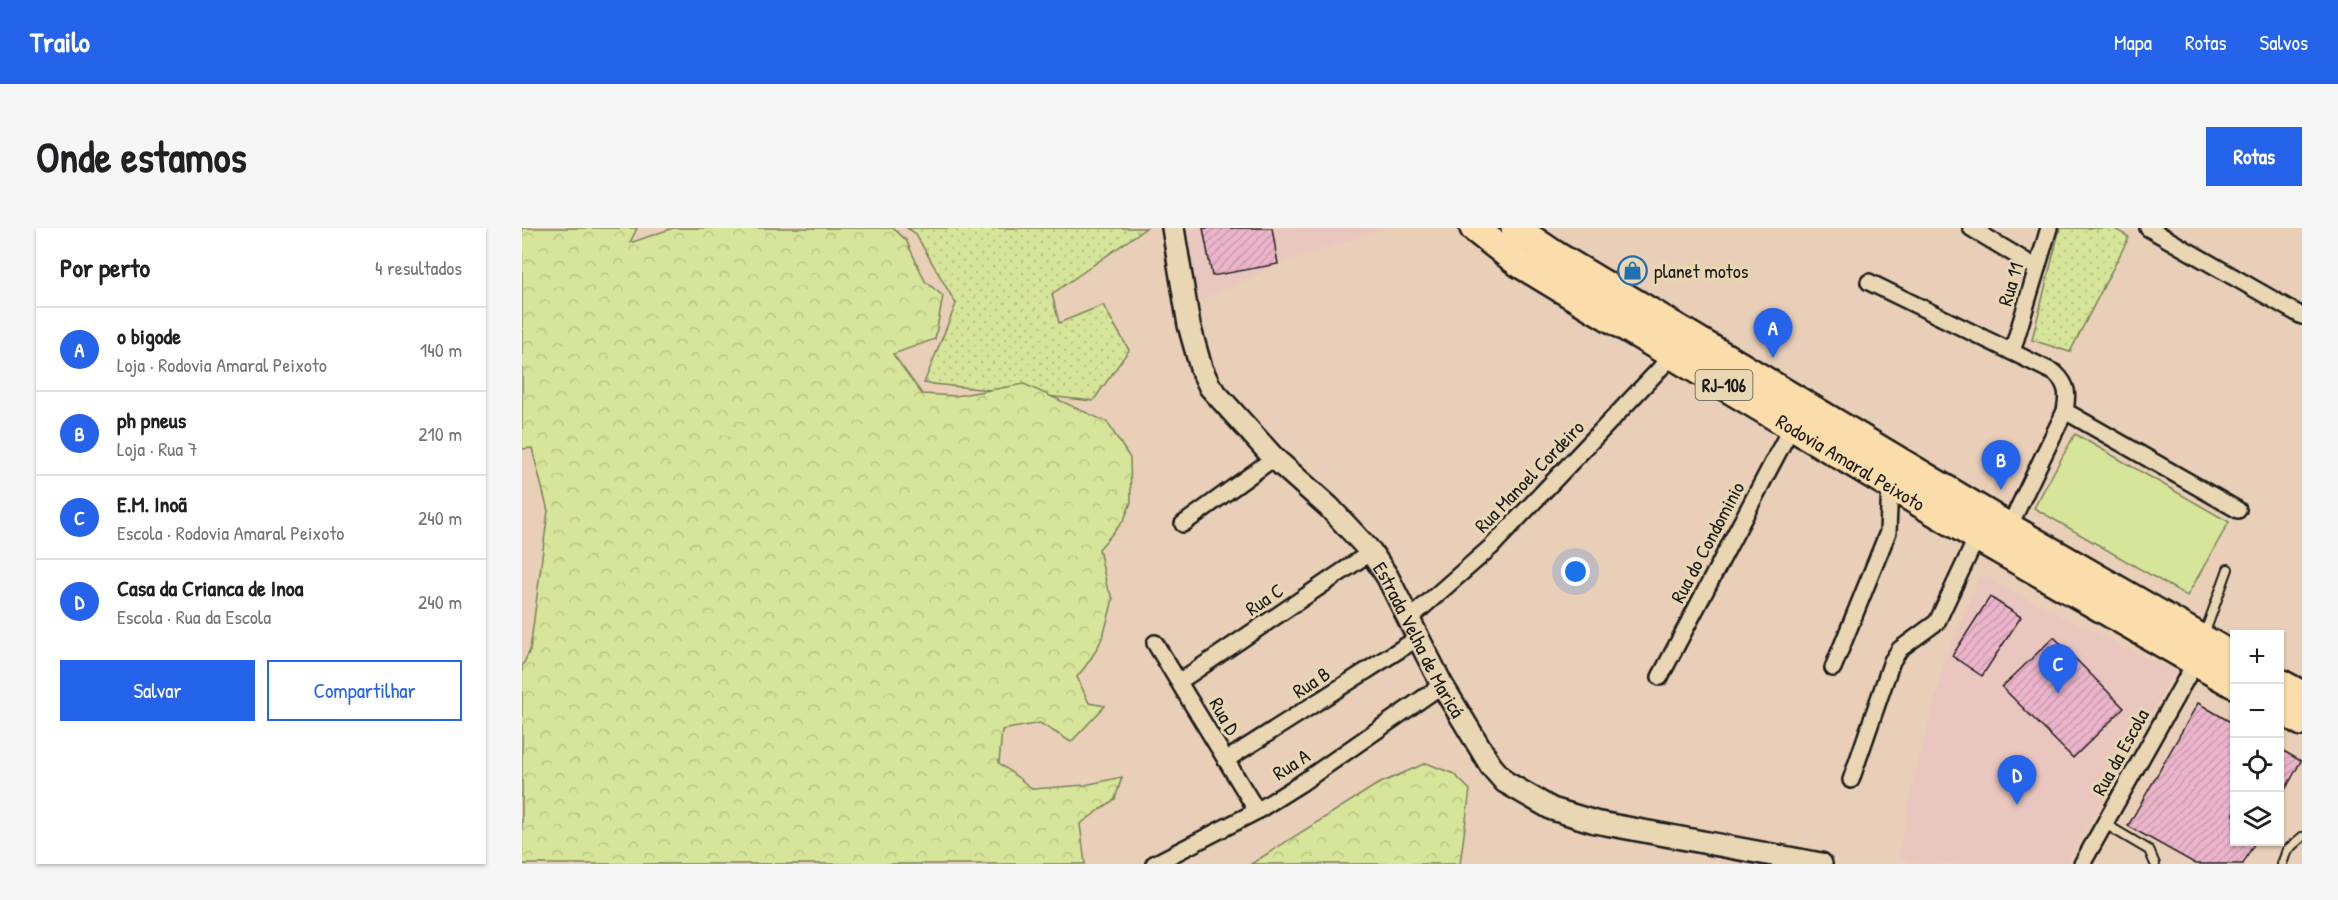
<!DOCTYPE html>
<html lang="pt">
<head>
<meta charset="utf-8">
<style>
  :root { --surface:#fff; --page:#f6f6f6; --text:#202124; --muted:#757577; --line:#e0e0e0; --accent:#2563eb }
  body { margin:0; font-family:"Patrick Hand",sans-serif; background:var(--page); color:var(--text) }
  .controls { position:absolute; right:18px; bottom:18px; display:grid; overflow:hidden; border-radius:0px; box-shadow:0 2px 4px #0004 }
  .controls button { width:54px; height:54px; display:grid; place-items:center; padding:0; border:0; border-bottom:2px solid var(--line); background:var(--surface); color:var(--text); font:30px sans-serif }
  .you { position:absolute; left:1054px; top:344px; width:21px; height:21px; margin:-15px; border:4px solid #fff; border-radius:50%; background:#1a73e8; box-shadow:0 0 0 9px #1a73e833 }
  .badge { display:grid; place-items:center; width:39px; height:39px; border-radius:50%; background:var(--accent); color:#fff; font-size:20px; font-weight:700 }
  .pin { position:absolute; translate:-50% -50px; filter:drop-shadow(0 2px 3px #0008) }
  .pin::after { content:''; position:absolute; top:32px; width:21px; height:18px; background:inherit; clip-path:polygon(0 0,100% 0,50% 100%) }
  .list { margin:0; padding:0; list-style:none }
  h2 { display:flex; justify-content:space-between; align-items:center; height:78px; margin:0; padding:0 24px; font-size:26px }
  h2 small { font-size:20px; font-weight:400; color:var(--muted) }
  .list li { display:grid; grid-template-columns:39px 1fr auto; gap:18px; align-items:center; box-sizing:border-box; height:84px; padding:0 24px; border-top:2px solid var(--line) }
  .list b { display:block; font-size:22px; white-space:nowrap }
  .list p { margin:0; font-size:20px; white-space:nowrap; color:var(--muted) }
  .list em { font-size:20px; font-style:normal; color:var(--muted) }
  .actions { display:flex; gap:12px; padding:18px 24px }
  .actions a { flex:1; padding:14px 0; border:2px solid var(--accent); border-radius:0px; text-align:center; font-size:21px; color:var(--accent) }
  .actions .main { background:var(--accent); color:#fff }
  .icon { flex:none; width:33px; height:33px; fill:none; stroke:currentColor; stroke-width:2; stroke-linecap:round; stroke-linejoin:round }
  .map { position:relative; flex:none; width:1780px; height:636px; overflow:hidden; border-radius:0px }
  header { display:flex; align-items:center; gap:36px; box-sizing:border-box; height:84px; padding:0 30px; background:var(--accent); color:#fff }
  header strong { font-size:28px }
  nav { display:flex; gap:33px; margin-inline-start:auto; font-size:21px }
  .intro { display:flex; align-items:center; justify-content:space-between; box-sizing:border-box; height:144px; padding:0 36px }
  h1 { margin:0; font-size:42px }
  .button { padding:15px 27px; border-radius:0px; background:var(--accent); color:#fff; font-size:21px; font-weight:700 }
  main { display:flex; gap:36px; padding:0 36px }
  aside { flex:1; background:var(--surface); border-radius:0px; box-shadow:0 2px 4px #0004 }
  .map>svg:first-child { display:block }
  .built { fill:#eac7be }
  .grass { fill:url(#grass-dots); stroke:#79805a; stroke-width:1.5 }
  .forest { fill:url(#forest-crowns); stroke:#79805a; stroke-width:1.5 }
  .pitch { fill:#d6e599; stroke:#79805a; stroke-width:1.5 }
  .building { fill:url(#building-hatch); stroke:#1c1c1c; stroke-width:1.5 }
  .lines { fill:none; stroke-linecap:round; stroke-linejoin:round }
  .lane-casing { stroke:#1c1c1c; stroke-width:12 }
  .street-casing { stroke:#1c1c1c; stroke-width:20 }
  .secondary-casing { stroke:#1c1c1c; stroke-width:26 }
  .highway-casing { stroke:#1c1c1c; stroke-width:32 }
  .lane { stroke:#e9d6b3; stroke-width:8 }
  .street { stroke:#e9d6b3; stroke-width:15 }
  .secondary { stroke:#e9d6b3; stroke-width:21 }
  .highway { stroke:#fbddab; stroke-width:27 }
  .labels { text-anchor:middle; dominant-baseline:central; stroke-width:6; stroke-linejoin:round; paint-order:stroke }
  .shield { fill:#e9d6b3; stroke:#5a5449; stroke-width:1.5 }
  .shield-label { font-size:18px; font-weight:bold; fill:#1c1c1c }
  .poi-label { font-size:20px; fill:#1c1c1c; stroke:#e9d6b3; text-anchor:start }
  .street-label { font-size:20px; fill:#1c1c1c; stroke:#e9d6b3 }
</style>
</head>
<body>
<header>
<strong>Trailo</strong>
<nav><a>Mapa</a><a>Rotas</a><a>Salvos</a></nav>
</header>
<div class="intro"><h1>Onde estamos</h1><a class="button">Rotas</a></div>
<main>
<aside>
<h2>Por perto<small>4 resultados</small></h2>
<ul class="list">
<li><span class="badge">A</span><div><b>o bigode</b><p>Loja · Rodovia Amaral Peixoto</p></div><em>140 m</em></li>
<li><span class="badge">B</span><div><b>ph pneus</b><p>Loja · Rua 7</p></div><em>210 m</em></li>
<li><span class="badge">C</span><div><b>E.M. Inoã</b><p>Escola · Rodovia Amaral Peixoto</p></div><em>240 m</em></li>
<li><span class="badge">D</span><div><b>Casa da Crianca de Inoa</b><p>Escola · Rua da Escola</p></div><em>240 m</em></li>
</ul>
<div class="actions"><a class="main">Salvar</a><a>Compartilhar</a></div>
</aside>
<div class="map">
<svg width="1780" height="636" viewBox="0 0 1780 636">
  <defs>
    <pattern id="grass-dots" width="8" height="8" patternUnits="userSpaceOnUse" patternTransform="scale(1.5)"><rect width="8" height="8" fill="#d6e599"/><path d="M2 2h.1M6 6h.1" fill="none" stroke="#b7c483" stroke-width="1.8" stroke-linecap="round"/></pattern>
    <pattern id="forest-crowns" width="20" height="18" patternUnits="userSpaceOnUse" patternTransform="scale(1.5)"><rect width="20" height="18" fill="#d6e599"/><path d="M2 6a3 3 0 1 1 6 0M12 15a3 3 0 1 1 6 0" fill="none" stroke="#b7c483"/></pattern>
    <pattern id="building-hatch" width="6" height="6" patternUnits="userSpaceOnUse" patternTransform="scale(1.5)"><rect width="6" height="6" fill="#ebb4cb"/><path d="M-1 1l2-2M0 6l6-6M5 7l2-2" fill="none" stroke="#c99aae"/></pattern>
  </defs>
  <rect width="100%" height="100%" fill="#e9cfb8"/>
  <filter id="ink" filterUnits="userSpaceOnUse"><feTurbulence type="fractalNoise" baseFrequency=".0167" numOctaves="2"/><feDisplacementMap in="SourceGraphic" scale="12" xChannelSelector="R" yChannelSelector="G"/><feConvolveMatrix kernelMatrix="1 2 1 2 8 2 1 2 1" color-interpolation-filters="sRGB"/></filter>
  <g filter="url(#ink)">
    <g class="built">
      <polygon points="660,0 864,0 757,36 674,75"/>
      <polygon points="1458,347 1653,444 1544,636 1396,636 1376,628 1390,557 1424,428"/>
    </g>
    <g class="grass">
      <polygon points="385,0 624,0 530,66 537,95 581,77 607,122 571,173 402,155 434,76 393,5"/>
      <polygon points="1538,0 1591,0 1607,9 1548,124 1510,112"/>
    </g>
    <g class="forest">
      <path d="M 0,0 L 115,0 L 108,15 L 151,0 L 371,0 L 384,12 L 403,53 L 421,68 L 413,111 L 371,126 L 400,166 L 434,168 L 502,156 L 585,194 L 608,230 L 609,274 L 602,292 L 577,321 L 585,359 L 591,370 C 583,406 579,420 555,449 L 567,475 L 583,478 L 549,514 L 518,495 L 480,502 L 477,535 L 511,561 L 563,557 L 600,549 L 593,571 L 558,596 L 563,636 L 0,636 L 0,439 L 8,422 L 26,283 L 10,220 L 0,221 Z"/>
      <polygon points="904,535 932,546 948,562 938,636 729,636 854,557"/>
    </g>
    <polygon class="pitch" points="1553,206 1707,294 1665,368 1512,280"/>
    <g class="building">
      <polygon points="681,0 750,0 756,36 690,48"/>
      <polygon points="1468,369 1499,389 1460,448 1430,428"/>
      <polygon points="1532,409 1602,480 1551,530 1480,459"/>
      <polygon points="1676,475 1712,496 1712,614 1733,614 1721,636 1674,636 1606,598"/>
      <polygon points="1758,521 1779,533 1758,571"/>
    </g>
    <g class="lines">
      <defs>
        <g id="lane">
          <polyline points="1682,407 1706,341"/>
          <polyline points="1583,596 1627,622 1633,636"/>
          <polyline points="1760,636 1765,622 1780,609"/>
        </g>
        <g id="street">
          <polyline points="1449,0 1515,40"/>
          <polyline points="1626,0 1780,88"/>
          <path d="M 1347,54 L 1533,145 C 1546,157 1546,166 1543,183 L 1487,299"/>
          <polyline points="1490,124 1527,0"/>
          <polyline points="1543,183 1716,282"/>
          <polyline points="661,296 752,230"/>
          <polyline points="887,391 969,319 1151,127"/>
          <polyline points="633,415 735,583"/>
          <polyline points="1311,440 1366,304 1368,256"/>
          <polyline points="1138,449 1270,198"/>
          <polyline points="658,453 849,324"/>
          <polyline points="704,532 896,410"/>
          <polyline points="1329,552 1370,433 1378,421 1415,394 1455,309"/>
          <polyline points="632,636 735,583 778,556 920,457"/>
          <polyline points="1560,636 1674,433"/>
        </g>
        <g id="secondary">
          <path id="s1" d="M 651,0 L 667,97 L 679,140 L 688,159 L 752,230 L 807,279 L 849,324 L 865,348 L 920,457 L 969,538 L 983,554 L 1030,581 L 1073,594 L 1299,636"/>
        </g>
        <g id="highway">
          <path id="s2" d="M 952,0 L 997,35 L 1040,61 L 1455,309 L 1712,456"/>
          <polyline points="993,0 1033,27 1487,299 1712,429"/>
          <polyline points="1758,455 1780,467"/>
          <polyline points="1758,481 1780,494"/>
        </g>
      </defs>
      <use href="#lane" class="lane-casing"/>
      <use href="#street" class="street-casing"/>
      <use href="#secondary" class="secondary-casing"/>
      <use href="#highway" class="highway-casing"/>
      <use href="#lane" class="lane"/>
      <use href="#street" class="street"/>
      <use href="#secondary" class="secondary"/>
      <use href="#highway" class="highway"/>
    </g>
  </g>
  <defs>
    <symbol id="shop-ring" viewBox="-11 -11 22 22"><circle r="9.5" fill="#e9d6b3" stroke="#1f6fb2" stroke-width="1.5"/><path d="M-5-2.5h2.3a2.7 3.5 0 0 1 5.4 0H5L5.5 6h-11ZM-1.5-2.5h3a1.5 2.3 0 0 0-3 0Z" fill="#1f6fb2"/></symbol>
  </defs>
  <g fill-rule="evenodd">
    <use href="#shop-ring" x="1094" y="26" width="33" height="33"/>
  </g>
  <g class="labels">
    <rect class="shield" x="1173.5" y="142" width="57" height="30" rx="4.5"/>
    <g class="shield-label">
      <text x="1202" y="157">RJ-106</text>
    </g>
    <g class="poi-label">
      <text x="1132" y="42">planet motos</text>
    </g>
    <g class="street-label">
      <text transform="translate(1488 56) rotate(-73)">Rua 11</text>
      <text stroke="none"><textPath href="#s2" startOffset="444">Rodovia Amaral Peixoto</textPath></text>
      <text transform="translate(1007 248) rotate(-46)">Rua Manoel Cordeiro</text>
      <text transform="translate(1185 314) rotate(-62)">Rua do Condominio</text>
      <text transform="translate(742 371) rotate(-34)">Rua C</text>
      <text stroke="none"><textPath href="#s1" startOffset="495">Estrada Velha de Maricá</textPath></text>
      <text transform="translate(789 454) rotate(-33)">Rua B</text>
      <text transform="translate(703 488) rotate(60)">Rua D</text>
      <text transform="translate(1598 524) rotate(-61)">Rua da Escola</text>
      <text transform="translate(769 536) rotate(-33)">Rua A</text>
    </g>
  </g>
</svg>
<div class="controls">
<button>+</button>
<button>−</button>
<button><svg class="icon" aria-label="locate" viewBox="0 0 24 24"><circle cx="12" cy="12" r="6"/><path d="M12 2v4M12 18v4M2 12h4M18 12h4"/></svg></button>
<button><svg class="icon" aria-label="layers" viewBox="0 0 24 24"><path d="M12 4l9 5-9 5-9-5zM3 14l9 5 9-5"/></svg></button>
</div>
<div class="you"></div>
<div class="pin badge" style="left:1251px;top:130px">A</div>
<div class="pin badge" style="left:1479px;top:262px">B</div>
<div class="pin badge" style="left:1536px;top:466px">C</div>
<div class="pin badge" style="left:1495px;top:577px">D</div>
</div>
</main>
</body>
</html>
